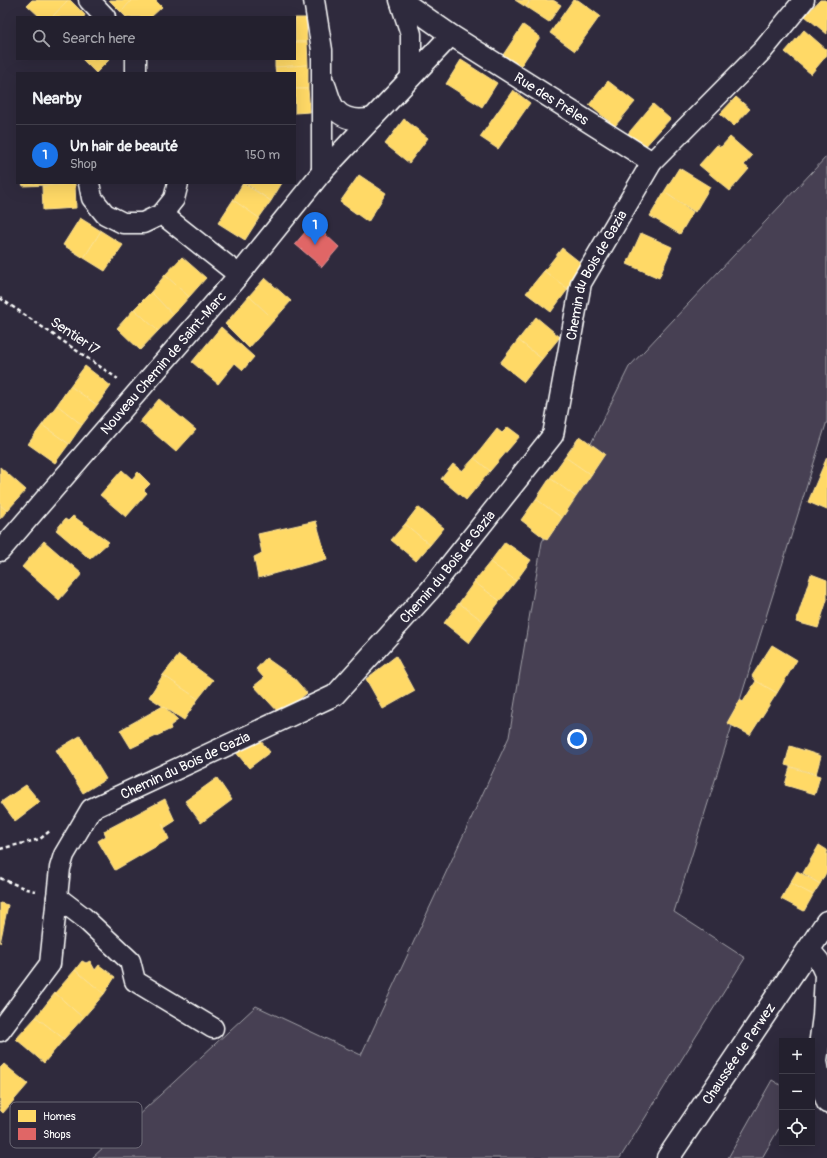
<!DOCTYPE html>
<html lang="en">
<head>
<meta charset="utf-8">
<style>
  :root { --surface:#23202e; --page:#2f2d3a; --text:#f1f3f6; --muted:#a3a3aa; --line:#403e4a; --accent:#1a73e8 }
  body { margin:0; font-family:Pangolin,sans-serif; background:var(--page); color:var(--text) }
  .controls { position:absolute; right:12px; bottom:12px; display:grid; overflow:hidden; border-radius:0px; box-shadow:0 4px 16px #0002 }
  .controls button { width:36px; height:36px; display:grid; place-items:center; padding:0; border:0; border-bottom:1px solid var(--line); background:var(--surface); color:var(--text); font:20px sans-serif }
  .you { position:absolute; left:577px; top:739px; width:14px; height:14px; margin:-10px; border:3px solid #fff; border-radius:50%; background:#1a73e8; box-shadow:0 0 0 6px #1a73e833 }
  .badge { display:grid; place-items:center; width:26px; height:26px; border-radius:50%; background:var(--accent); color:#fff; font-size:13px; font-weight:700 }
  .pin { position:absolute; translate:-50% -33px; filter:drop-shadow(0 1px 2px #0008) }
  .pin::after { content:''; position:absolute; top:21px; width:14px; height:12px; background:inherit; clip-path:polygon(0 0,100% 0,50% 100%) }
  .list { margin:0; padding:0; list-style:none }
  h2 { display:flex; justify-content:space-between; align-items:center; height:52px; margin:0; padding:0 16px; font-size:17px }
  h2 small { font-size:13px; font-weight:400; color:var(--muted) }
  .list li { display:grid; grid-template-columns:26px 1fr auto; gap:12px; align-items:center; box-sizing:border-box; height:60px; padding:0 16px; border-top:1px solid var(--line) }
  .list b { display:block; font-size:15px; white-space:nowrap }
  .list p { margin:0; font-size:13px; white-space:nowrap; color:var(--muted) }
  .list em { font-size:13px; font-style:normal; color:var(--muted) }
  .icon { flex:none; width:22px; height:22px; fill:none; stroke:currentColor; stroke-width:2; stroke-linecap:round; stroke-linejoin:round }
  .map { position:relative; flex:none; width:827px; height:1158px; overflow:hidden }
  .search { position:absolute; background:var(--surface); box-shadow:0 4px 16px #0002; left:16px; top:16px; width:280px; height:44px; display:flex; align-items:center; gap:10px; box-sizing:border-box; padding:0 14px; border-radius:0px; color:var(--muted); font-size:15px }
  .panel { position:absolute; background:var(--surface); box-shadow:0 4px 16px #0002; left:16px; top:72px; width:280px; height:112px; border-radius:0px }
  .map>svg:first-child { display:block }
  .green { fill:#464152; stroke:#a2a0a8 }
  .homes { fill:#ffd966; stroke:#ffe494 }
  .shops { fill:#e06666; stroke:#e99494 }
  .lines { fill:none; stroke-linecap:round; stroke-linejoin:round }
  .street-casing { stroke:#fff; stroke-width:23 }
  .secondary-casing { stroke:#fff; stroke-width:25 }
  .path { stroke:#fff; stroke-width:2.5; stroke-dasharray:4 3; stroke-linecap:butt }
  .street { stroke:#2f2a3d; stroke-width:20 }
  .secondary { stroke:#2f2a3d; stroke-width:22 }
  .labels { text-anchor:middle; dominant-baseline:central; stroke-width:4; stroke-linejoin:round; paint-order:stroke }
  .street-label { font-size:14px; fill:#fff; stroke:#2f2a3d }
  .key { fill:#2f2a3d; stroke:#6d6a77; stroke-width:1 }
  .key-label { font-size:11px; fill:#fff }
</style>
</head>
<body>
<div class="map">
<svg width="827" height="1158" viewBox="0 0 827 1158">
  <rect width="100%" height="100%" fill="#2f2a3d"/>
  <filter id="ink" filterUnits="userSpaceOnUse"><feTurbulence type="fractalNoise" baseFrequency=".025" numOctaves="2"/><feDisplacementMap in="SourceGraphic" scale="8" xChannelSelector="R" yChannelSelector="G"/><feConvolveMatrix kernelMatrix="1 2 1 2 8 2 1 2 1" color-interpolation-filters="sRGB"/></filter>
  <g filter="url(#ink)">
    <g class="green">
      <polygon points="827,156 827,421 674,912 745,958 620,1158 92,1158 256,1006 361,1055 509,737 542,542 629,367"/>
      <polygon points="772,1080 782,1086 782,1123 762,1158 728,1158"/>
    </g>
    <g class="homes">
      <polygon points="32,0 68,0 52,17 40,17 27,5"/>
      <polygon points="68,0 70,0 85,15 84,17 52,17"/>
      <polygon points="109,0 132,0 121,12"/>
      <polygon points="132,0 155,0 162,7 151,17 126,17 121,12"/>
      <polygon points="515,0 530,0 526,7"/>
      <polygon points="531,0 553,0 561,5 549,22 526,7"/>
      <polygon points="573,0 578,0 600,16 575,51 550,33"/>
      <polygon points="820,0 825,0 827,2 827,34 805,16"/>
      <polygon points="295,18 306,18 307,42 295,42"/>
      <polygon points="523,25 540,37 520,67 503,55"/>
      <polygon points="804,30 827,50 827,55 811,74 785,52"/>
      <polygon points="295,42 307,42 308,65 275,67 275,59 295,59"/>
      <polygon points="82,59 110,59 96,73"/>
      <polygon points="461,60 497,83 482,107 446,84"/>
      <polygon points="308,65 308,89 295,89 295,73 276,73 275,67"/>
      <polygon points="608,81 635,102 615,126 589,105"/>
      <polygon points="295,89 308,89 310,112 295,113"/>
      <polygon points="513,90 530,103 498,149 480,137"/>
      <polygon points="736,97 750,109 734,126 720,114"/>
      <polygon points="653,104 670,119 642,150 626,136"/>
      <polygon points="404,119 428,138 409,163 385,144"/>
      <polygon points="730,137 752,156 744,165 749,169 730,191 699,165 717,145 721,147"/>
      <polygon points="679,168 710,187 695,212 664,192"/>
      <polygon points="359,175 386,193 368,222 340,202"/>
      <polygon points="22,183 75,183 75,184 23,186"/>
      <polygon points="243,183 271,201 259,218 233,200"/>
      <polygon points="245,183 282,183 271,201"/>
      <polygon points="75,184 76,208 43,210 42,186"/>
      <polygon points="664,192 693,212 680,234 650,216"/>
      <polygon points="233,200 259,218 245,240 218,223"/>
      <polygon points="80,218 101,231 84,258 63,245"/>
      <polygon points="101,231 123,245 105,271 84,258"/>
      <polygon points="641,233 672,247 659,278 627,264"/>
      <polygon points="562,248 586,267 568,289 544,271"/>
      <polygon points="182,257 206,278 189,297 165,275"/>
      <polygon points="544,271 568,289 551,312 526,293"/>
      <polygon points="165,275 189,297 173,315 151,292"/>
      <polygon points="265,278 291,301 274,320 249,296"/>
      <polygon points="151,292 173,315 158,331 134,309"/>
      <polygon points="249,296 274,320 249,348 225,324"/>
      <polygon points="134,309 158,331 140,350 117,328"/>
      <polygon points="536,317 560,337 542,359 518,340"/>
      <polygon points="221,327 254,357 243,370 235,363 218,384 192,362"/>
      <polygon points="518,340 542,359 524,382 500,363"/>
      <polygon points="85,366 111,386 97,405 70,386"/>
      <polygon points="70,386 97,405 82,425 57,405"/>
      <polygon points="159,399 196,430 176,452 141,422 139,423"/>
      <polygon points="57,405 82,425 69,444 42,425"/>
      <polygon points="42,425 69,444 55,463 28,444"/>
      <polygon points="508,427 520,436 490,471 474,458 497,429 502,433"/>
      <polygon points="580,436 605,454 591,475 565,457"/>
      <polygon points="565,457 591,475 576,497 550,478"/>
      <polygon points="827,457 827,510 808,502"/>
      <polygon points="474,458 490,471 466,500 441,479 453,464 462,471"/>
      <polygon points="0,467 26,490 7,511 0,505"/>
      <polygon points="122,470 132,479 138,472 150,484 144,490 147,493 126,517 100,495"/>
      <polygon points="550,478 576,497 562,518 536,499"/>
      <polygon points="536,499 562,518 547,540 521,520"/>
      <polygon points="0,505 7,511 0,519"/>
      <polygon points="418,507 444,528 430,545 405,524"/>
      <polygon points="73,516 109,542 90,559 56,530 65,519 68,521"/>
      <polygon points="316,521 327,559 258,578 254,557 262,553 258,534"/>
      <polygon points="405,524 430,545 416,561 391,540"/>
      <polygon points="44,541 82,574 59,600 22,567"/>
      <polygon points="505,542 531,560 516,581 490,562"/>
      <polygon points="490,562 516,581 500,601 474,582"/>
      <polygon points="811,574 827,580 827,600 818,628 796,622"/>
      <polygon points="474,582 500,601 484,622 459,603"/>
      <polygon points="459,603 484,622 469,643 444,623"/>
      <polygon points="772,645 797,660 777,693 756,681 752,676"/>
      <polygon points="179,655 213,680 198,699 163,675"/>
      <polygon points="396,656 415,691 383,709 366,679"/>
      <polygon points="266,658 293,677 307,693 281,715 254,686 264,678 256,669"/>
      <polygon points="163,675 198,699 184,720 149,697"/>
      <polygon points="756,681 777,693 750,735 727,723 740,700 743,702"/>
      <polygon points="163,706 178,720 170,726 171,729 131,748 120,730"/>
      <polygon points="255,734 270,752 249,768 234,750"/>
      <polygon points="80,736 106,779 83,793 56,750"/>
      <polygon points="790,746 821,756 816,774 785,765"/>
      <polygon points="790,767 820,776 815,794 785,785"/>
      <polygon points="217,778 232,800 201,823 185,801"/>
      <polygon points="26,785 40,802 15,821 1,802"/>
      <polygon points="165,799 175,821 164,828 162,823 169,839 115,870 98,841 106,836 104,831"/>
      <polygon points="819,845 827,850 827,871 820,884 803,873"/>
      <polygon points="797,871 820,884 813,895 790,883"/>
      <polygon points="790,883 813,895 804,911 781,899"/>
      <polygon points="0,903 8,905 0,943"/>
      <polygon points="82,961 86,963 90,961 95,970 99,965 115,977 104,994 75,970"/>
      <polygon points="75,970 104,994 83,1018 55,993"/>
      <polygon points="55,993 83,1018 64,1039 36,1017"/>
      <polygon points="36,1017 64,1039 44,1063 16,1039"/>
      <polygon points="4,1064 28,1084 3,1113 0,1110 0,1068"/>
    </g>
    <polygon class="shops" points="313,223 339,247 322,267 295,244"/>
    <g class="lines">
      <defs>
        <g id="street">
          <polyline points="89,0 105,17"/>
          <polyline points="314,0 322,50 322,172"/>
          <polyline points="400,0 411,34 411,77"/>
          <path id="s1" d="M 401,0 L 451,35 L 652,162"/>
          <polyline points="136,73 136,59"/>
          <path d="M 325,85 C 328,92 330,103 335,109 C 344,120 359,121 373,118"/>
          <polyline points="89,183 92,198 105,214 123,223 143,223 162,214 174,199 178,183"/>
          <polyline points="162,214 239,275"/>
          <path id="s2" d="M 0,551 L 239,275 L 322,172 L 451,35"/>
          <polyline points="57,897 83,917 130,961 135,981 213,1028"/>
          <polyline points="809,949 819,961 825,974 823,1016 817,1061 822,1089 827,1103"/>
          <path id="s3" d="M 0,1031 L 50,964 L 60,868 L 64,855 L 91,809 L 335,695 L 430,590 L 553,435 L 581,283 L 652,162 L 763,50 L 804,0"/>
        </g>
        <g id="secondary">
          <path id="s4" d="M 668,1158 L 827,922"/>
        </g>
      </defs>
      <use href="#street" class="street-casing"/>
      <use href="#secondary" class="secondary-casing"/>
      <g class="path">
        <polyline points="0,298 118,379"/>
        <polyline points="0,849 40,839 51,830"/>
        <polyline points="0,878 26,889 35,891"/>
      </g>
      <use href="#street" class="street"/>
      <use href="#secondary" class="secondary"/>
    </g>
  </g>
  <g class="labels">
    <g class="street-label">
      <text stroke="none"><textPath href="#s1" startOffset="180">Rue des Prêles</textPath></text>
      <text stroke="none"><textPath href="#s3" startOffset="1023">Chemin du Bois de Gazia</textPath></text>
      <text transform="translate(75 336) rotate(34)">Sentier i7</text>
      <text stroke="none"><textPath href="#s2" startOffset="249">Nouveau Chemin de Saint-Marc</textPath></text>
      <text stroke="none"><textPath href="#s3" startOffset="687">Chemin du Bois de Gazia</textPath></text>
      <text stroke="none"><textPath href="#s3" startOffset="351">Chemin du Bois de Gazia</textPath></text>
      <text stroke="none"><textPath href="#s4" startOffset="126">Chaussée de Perwez</textPath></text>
    </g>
  </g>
  <rect x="10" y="1102" width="132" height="46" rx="6" class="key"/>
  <rect x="18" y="1110" width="18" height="12" fill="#ffd966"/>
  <rect x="18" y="1128" width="18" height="12" fill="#e06666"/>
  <g class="key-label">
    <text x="43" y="1120">Homes</text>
    <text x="43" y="1138">Shops</text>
  </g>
</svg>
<div class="controls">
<button>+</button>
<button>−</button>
<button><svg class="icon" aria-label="locate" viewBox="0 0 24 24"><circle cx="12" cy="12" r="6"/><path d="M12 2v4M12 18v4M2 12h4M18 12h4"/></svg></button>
</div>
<div class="you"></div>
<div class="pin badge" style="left:315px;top:245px">1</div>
<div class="search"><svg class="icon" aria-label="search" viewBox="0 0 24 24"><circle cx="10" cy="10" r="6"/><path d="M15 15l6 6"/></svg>Search here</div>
<section class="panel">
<h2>Nearby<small></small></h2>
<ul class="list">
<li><span class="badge">1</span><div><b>Un hair de beauté</b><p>Shop</p></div><em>150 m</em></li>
</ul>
</section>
</div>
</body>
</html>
